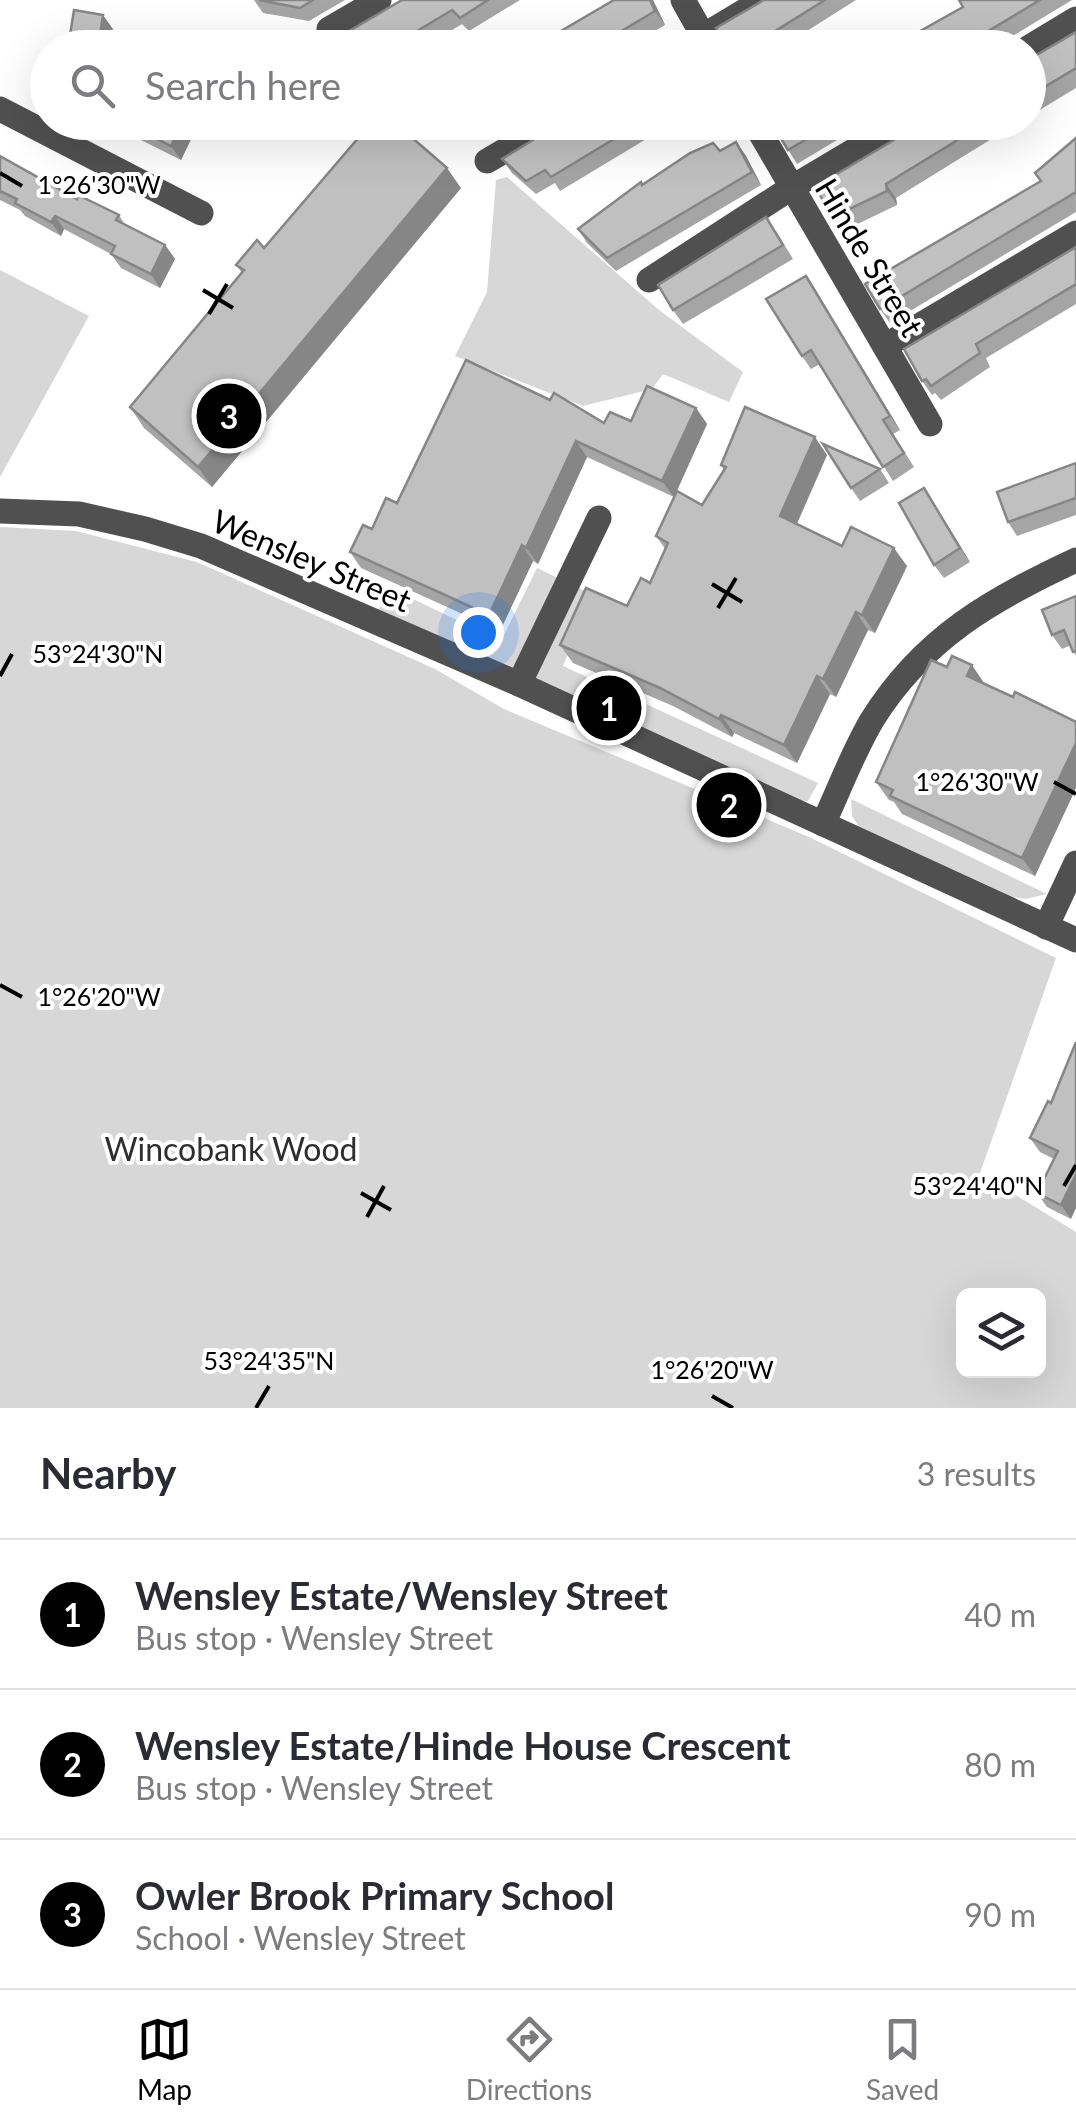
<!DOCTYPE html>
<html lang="en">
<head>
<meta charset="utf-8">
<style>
  :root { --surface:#fff; --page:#f2f2f3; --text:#2b2b33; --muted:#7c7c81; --line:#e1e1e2; --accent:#000 }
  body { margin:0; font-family:Lato,sans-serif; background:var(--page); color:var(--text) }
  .controls { position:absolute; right:30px; bottom:30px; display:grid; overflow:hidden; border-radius:15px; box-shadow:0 10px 40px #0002 }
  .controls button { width:90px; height:90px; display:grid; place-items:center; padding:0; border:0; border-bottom:2px solid var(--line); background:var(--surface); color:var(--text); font:50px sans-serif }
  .you { position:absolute; left:478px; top:632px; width:35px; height:35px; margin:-25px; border:8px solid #fff; border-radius:50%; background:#1a73e8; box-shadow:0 0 0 15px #1a73e833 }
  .badge { display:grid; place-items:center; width:65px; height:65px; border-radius:50%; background:var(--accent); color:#fff; font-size:32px; font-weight:700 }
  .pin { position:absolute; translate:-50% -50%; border:5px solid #fff; box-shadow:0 2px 10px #0006 }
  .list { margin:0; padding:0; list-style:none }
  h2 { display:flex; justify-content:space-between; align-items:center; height:130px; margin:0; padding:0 40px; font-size:42px }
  h2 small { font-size:32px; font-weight:400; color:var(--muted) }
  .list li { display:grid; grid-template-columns:65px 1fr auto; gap:30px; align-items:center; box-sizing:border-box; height:150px; padding:0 40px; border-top:2px solid var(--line) }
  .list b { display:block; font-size:38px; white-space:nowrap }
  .list p { margin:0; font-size:32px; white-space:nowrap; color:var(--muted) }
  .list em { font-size:32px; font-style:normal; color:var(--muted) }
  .icon { flex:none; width:55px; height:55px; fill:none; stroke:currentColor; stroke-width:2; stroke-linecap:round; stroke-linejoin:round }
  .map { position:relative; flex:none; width:1076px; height:1408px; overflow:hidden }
  .search { position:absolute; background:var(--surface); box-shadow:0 10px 40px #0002; left:30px; right:30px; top:30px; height:110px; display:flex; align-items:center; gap:25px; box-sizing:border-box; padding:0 35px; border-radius:55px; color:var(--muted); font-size:38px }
  .sheet { height:580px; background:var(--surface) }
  nav { display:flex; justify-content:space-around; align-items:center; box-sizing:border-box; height:140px; border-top:2px solid var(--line); background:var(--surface); font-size:28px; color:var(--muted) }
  nav a { display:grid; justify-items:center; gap:5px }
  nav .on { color:var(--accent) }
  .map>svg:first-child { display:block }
  .green { fill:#d7d7d7; fill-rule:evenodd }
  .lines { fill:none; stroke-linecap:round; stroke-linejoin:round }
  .minor { stroke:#505050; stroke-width:25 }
  .wall { fill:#a5a5a5 }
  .shaded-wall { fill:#868686 }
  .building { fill:#c0c0c0; stroke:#868686; stroke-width:2.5 }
  .ticks { fill:none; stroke:#000; stroke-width:4 }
  .labels { text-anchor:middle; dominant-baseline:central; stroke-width:8; stroke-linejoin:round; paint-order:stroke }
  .street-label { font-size:32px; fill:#000; stroke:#fff }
  .park-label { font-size:32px; fill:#2e2e2e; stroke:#fff }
  .ticks-label { font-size:25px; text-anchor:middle; fill:#000; stroke:#fff; stroke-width:8; stroke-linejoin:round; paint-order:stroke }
</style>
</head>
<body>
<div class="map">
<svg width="1076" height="1408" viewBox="0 0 1076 1408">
  <rect width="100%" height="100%" fill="#fff"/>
  <g class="green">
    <polygon points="507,177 659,310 743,372 729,402 663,374 652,389 583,406 455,356 487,292 496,180"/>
    <polygon points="0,270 89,316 0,477"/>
    <path d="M 0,527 L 76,531 L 197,562 L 435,669 L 504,709 L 809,837 L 1056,958 L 980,1173 L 1076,1232 L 1076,1408 L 0,1408 ZM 964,1296 L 1038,1296 L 1038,1370 L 964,1370 Z"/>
    <polygon points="537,568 592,594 563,666 818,783 808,801 793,800 377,611 394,590 501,641"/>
    <polygon points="851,799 1047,894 1025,899 1013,897 859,827 852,816"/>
  </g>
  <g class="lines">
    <g class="minor">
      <polyline points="683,0 710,48"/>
      <polyline points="329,29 379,0"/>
      <polyline points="683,48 763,0"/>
      <polyline points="1028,48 1076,19"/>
      <polyline points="0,109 201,213"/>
      <polyline points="754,122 930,424"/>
      <polyline points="487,161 553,122"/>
      <polyline points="649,280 791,188 902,122"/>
      <polyline points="885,346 1076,233"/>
      <polyline points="0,511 79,514 145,529 201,546 519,684 1076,940"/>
      <polyline points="519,684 599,518"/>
      <path d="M 823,824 C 839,790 853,752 872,720 C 923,638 992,599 1076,560"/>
      <polyline points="1046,927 1076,863"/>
    </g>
  </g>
  <g class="wall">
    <polygon points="254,0 345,0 309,21 263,13"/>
    <polygon points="402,0 520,0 469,31 462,24 422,48 357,48 346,33"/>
    <polygon points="614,0 653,0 665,25 626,48 532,48"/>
    <polygon points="764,0 856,0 780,48 727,48"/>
    <polygon points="959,0 1072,0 993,48 890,48 963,7"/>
    <polygon points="1076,32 1076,88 1028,117 1028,60"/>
    <polygon points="445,122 498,122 468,140"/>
    <polygon points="562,122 660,122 650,129 653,135 560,191 555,183 536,194 512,173 502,159"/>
    <polygon points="771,122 867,122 797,164"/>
    <polygon points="924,122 1019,122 896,198 897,205 843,231 833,217"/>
    <polygon points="130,125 193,135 181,160 139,139"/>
    <polygon points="1076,138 1076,212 890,323 880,309 1041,181"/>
    <polygon points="736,142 746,156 761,185 616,271 587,243 578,229 643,184"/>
    <polygon points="0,156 77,199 119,215 125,225 165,245 175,259 160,288 121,268 111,254 64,229 61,236 25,216 20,210 0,200"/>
    <polygon points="461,188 212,487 144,428 130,407 242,273 236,265 264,248"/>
    <polygon points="776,231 793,259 683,324 673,310"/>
    <polygon points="1076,247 1076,304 986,358 990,367 941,400 935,393 932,395 922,381"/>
    <polygon points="806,276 900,430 893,434 914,467 893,481 820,364 811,369 802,356"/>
    <polygon points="696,408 707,424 674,497 587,457 538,564 533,561 500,631 361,568 350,552 397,503 604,423 631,421"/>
    <polygon points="827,455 797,524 842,546 907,566 875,633 868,630 836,697 830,694 797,763 734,733 732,737 673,706 573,663 560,645 627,606 650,583 666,550 656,536 702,505 724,470 721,465"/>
    <polygon points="1076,463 1076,515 1017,536 1008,522"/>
    <polygon points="880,469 889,483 860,501 851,488"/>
    <polygon points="933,502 970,562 944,578 934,565"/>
    <polygon points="1076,596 1076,656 1071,645 1062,649 1052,635"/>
    <polygon points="984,683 1013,697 1076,722 1076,788 1035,876 902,814 894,802 889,800 876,782"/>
    <polygon points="1048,1101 1071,1219 1047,1207 1037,1193 1054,1159 1040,1152 1030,1138"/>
  </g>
  <g class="shaded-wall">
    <polygon points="650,0 653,0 665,25 655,11"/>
    <polygon points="103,15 113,29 110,48 98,48"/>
    <polygon points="183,122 185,122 193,135 181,160 171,146"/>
    <polygon points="736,142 746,156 761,185 752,172"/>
    <polygon points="447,168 461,188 212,487 198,467"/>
    <polygon points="886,184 896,198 897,205 887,191"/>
    <polygon points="55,216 64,229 61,236 51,222"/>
    <polygon points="165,245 175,259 160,288 151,274"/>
    <polygon points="806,276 815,289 900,430 890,416"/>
    <polygon points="696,408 707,424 674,497 662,481"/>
    <polygon points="815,437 827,455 792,534 780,516"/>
    <polygon points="576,441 587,457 538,564 526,548"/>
    <polygon points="924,488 933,502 970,562 960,548"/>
    <polygon points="522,545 533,561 500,631 489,615"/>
    <polygon points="894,548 907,566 875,633 862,615"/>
    <polygon points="856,612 868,630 836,697 823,679"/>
    <polygon points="972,665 984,683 979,694 967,676"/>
    <polygon points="817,676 830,694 797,763 784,745"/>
    <polygon points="721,715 734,733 732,737 719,719"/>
    <polygon points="1076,743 1076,788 1035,876 1022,858"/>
    <polygon points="1076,1174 1076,1208 1071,1219 1061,1205"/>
  </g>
  <g class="building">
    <polygon points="259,0 313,0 300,8"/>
    <polygon points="402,0 488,0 460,18 452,10 389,48 365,48 346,33"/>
    <polygon points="614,0 650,0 655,11 593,48 532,48"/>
    <polygon points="764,0 825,0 748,48 727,48 716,28"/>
    <polygon points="959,0 1040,0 960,48 890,48 963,7"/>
    <polygon points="74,10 103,15 98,48 68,48"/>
    <polygon points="1076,32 1076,68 1028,97 1028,60"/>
    <polygon points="131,122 183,122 171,146 130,125"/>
    <polygon points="372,122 394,122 447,168 198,467 130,407 244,270 236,265 257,240 264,248"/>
    <polygon points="562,122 642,122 551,177 545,170 526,181 502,159"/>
    <polygon points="771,122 835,122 788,150"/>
    <polygon points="924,122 987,122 886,184 887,191 833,217 815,187"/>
    <polygon points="1076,138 1076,192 880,309 865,284 1041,181 1035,173"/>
    <polygon points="736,142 752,172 607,258 578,229 641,182 642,185 690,153 713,143 720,151"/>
    <polygon points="0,156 77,199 78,195 119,215 116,220 165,245 151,274 111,254 115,246 55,216 51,222 15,203 17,199 0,191"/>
    <polygon points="766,217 783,245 673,310 658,285"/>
    <polygon points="1076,247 1076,284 976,344 980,353 931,386 926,379 922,381 904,349"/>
    <polygon points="806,276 890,416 883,420 904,453 883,467 811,350 802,356 766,299"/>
    <polygon points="466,360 550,400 554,393 604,423 610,412 631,421 647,386 696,408 662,481 576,441 526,548 522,545 489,615 350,552 363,525 372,529 386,498 397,503"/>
    <polygon points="745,407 815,437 780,516 842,546 851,527 894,548 862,615 856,612 823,679 817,676 784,745 721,715 719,719 660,688 560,645 586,588 627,606 641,578 650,583 668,543 656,536 677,491 702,505 726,467 721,465"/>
    <polygon points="823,444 880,469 851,488"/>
    <polygon points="1076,463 1076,498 1008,522 997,492"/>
    <polygon points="924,488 960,548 934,565 899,503"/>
    <polygon points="1076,596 1076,651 1073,652 1064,630 1052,635 1042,610"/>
    <polygon points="952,656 972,665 967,676 1013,697 1015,692 1076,722 1076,743 1022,858 890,796 893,790 876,782 931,660 947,667"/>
    <polygon points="1076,1042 1076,1174 1061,1205 1037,1193 1058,1151 1030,1138 1048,1101 1051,1103"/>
  </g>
  <path class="ticks" d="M 0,173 L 22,186M 203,290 L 233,308M 209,314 L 227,284M 712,584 L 742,602M 718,608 L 736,578M 0,676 L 12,654M 1054,782 L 1076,794M 0,985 L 22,997M 1064,1186 L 1076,1165M 361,1193 L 391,1210M 367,1217 L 384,1186M 712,1396 L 733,1408M 256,1408 L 269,1386"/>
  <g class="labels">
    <g class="street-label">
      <text transform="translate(870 257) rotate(59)">Hinde Street</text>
      <text transform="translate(312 560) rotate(23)">Wensley Street</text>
    </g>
    <g class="park-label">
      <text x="231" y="1148">Wincobank Wood</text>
    </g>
  </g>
  <g class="ticks-label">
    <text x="99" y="194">1°26'30"W</text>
    <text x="98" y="663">53°24'30"N</text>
    <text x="977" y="791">1°26'30"W</text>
    <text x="99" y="1006">1°26'20"W</text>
    <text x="978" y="1195">53°24'40"N</text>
    <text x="269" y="1370">53°24'35"N</text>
    <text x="712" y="1379">1°26'20"W</text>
  </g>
</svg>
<div class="controls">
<button><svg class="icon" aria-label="layers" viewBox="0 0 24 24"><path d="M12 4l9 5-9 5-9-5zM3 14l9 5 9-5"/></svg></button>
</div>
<div class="you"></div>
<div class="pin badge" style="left:609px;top:708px">1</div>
<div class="pin badge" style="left:729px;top:805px">2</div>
<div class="pin badge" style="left:229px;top:416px">3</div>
<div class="search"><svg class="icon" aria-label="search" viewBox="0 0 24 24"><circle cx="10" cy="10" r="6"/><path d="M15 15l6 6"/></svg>Search here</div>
</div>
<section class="sheet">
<h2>Nearby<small>3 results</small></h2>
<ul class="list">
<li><span class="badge">1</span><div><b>Wensley Estate/Wensley Street</b><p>Bus stop · Wensley Street</p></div><em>40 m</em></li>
<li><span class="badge">2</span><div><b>Wensley Estate/Hinde House Crescent</b><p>Bus stop · Wensley Street</p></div><em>80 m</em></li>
<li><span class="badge">3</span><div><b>Owler Brook Primary School</b><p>School · Wensley Street</p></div><em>90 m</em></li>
</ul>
</section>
<nav>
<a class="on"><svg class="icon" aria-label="map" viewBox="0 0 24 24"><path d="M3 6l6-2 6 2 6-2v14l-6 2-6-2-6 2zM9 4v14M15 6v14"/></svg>Map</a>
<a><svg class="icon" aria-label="directions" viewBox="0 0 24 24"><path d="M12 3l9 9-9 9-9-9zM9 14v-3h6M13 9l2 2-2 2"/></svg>Directions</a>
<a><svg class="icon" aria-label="saved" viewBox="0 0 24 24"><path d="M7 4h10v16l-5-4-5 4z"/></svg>Saved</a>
</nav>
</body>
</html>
